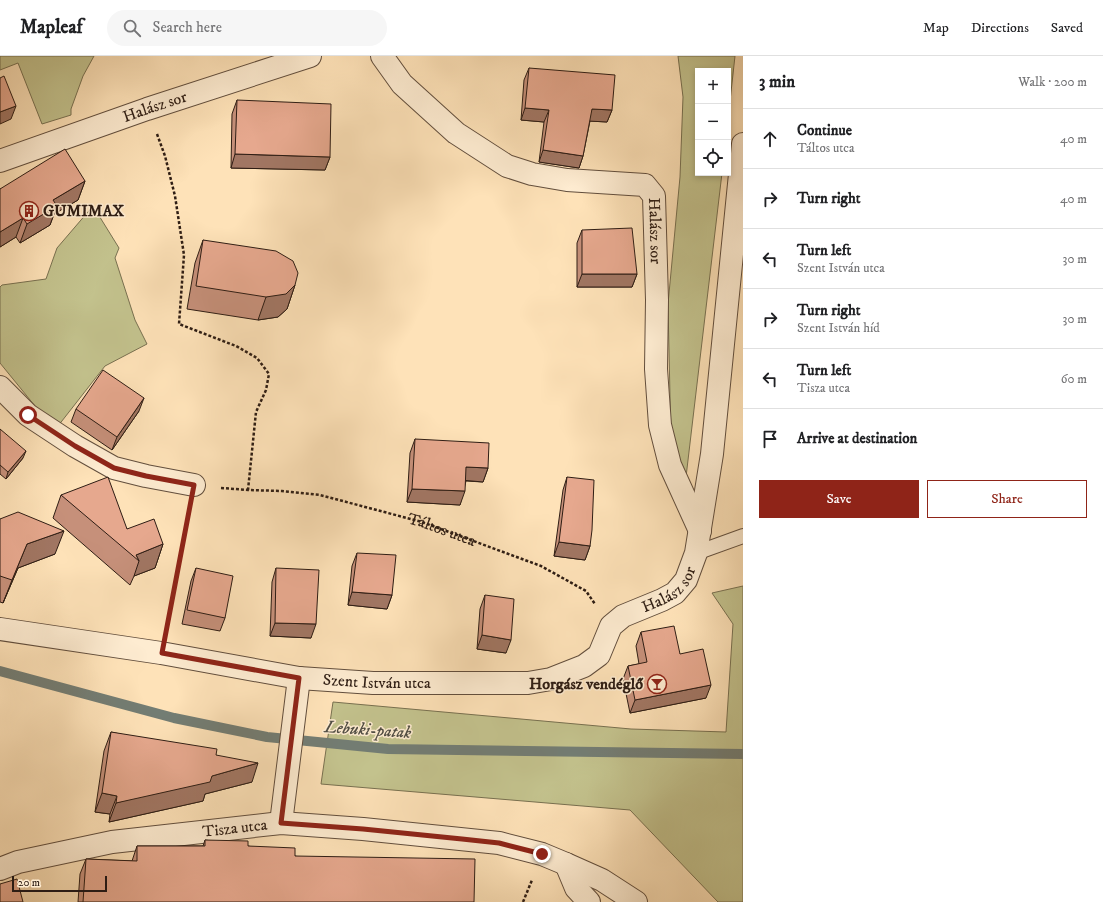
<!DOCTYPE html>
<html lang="en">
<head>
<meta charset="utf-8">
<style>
  :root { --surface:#fff; --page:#f6f6f6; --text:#202124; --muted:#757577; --line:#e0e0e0; --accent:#8f2418 }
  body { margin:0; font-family:"IM FELL DW Pica",serif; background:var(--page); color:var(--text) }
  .controls { position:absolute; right:12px; top:12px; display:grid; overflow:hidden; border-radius:0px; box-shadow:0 2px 6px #0003 }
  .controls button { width:36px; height:36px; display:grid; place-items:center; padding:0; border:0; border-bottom:1px solid var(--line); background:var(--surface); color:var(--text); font:20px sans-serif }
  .scale { position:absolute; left:12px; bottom:10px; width:95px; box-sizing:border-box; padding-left:4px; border:2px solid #2e1d14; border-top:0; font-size:11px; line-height:14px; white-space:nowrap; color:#2e1d14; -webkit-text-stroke:3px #feecd1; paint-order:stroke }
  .stop { position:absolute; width:12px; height:12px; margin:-9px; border:3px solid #8f2418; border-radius:50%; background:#fff }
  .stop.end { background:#8f2418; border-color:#fff; box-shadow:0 1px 4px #0008 }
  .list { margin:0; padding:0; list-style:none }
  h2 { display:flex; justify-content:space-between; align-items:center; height:52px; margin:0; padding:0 16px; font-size:17px }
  h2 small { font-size:13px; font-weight:400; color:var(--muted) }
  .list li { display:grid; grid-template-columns:26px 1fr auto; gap:12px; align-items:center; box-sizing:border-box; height:60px; padding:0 16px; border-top:1px solid var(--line) }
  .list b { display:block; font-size:15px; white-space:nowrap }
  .list p { margin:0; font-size:13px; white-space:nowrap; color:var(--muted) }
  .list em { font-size:13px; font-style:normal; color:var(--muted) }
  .actions { display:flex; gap:8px; padding:12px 16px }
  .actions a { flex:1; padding:9px 0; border:1px solid var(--accent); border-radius:0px; text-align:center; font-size:14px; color:var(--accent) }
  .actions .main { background:var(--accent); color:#fff }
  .icon { flex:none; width:22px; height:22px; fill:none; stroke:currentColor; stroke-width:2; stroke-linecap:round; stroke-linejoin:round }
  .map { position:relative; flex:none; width:743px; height:846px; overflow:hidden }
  header { display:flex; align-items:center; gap:24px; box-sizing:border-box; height:56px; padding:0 20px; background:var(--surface); border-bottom:1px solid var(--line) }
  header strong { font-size:19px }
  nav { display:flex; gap:22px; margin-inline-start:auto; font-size:14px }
  .search { width:280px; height:36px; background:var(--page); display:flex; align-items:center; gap:10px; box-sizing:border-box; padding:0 14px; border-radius:22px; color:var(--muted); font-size:15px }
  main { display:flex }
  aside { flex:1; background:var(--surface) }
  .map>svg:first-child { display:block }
  .green { fill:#c3c28d; stroke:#787050 }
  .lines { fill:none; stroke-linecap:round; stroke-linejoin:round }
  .stream { stroke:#737d74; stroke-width:10 }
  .service-casing { stroke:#624e3d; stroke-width:16 }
  .minor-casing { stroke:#624e3d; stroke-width:24 }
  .path { stroke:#2e1d14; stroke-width:2.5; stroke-dasharray:3 2; stroke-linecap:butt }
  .service { stroke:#feecd1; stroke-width:14 }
  .minor { stroke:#feecd1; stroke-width:22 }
  .wall { fill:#c6907a; stroke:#2e1d14 }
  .shaded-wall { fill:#a17663; stroke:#2e1d14 }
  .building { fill:#e6a88e; stroke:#2e1d14 }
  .route { stroke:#8f2418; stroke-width:5 }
  .labels { text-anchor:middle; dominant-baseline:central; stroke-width:3; stroke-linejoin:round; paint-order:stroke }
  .street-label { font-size:16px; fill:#2e1d14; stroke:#feecd1 }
  .poi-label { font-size:16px; font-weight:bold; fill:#2e1d14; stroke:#feecd1; text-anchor:start }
  .water-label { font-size:17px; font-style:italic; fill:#504d44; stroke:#feecd1 }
</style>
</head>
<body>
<header>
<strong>Mapleaf</strong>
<div class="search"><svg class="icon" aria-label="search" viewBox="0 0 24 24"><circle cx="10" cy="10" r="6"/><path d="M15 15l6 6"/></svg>Search here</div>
<nav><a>Map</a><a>Directions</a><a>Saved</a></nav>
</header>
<main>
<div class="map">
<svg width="743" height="846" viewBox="0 0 743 846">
  <rect width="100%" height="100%" fill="#fee2b8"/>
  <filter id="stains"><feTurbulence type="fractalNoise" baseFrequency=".005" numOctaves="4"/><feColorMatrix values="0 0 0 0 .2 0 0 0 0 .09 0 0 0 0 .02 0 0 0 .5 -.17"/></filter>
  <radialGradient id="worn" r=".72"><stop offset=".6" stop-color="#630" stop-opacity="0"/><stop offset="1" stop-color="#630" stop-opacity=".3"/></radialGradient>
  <g class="green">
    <polygon points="0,0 94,0 83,20 71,53 71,59 42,68 18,7 0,14"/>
    <polygon points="678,0 735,0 728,63 728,15 698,15 698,117 722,117 686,421 671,387 668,248 680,121 683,41"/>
    <polygon points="93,150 119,192 115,202 135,264 147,288 105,310 58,370 35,350 0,307 0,231 2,229 46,223 57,192"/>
    <polygon points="743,530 743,846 718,846 630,754 321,728 333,646 631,673 726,676 733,568 712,537"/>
  </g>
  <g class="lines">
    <polyline class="stream" points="0,615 174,662 267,681 388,693 743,698"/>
    <defs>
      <polyline id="service" points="696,497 743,480"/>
      <g id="minor">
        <path id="s2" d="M 382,0 L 402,28 L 456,77 L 507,110 L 532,118 L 567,124 L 645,129 L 654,140 L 657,244 L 656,313 L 660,369 L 670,409 L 700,475"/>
        <path id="s3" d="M 0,105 L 147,53 L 310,0"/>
        <polyline points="0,331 28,359 75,390 114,412 146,420 194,429"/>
        <path id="s4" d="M 0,573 L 161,597 L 299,622 L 373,627 L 528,627 L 551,623 L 584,610 L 599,599 L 611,570 L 623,560 L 662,544 L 675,537 L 686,524 L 696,497 L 712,398 L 743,88"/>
        <polyline points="281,767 299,622"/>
        <polyline points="566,808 576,832 589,846"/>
        <path id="s5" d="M 0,813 L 18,806 L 112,786 L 281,767 L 363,773 L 499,787 L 542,798 L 566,808 L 602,824 L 636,846"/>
      </g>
    </defs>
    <use href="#service" class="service-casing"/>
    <use href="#minor" class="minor-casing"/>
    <g class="path">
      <polyline points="157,78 165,100 175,140 184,199 179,268 236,290 257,302 269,318 266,334 256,356 248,434"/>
      <path id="s1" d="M 221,432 L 248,434 L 282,435 L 320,439 L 422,466 L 541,510 L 586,535 L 595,548"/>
      <polyline points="167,569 189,456"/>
      <polyline points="523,846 532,824"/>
    </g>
    <use href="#service" class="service"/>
    <use href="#minor" class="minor"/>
  </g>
  <g class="wall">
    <polygon points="529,12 612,54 607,66 590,65 583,100 579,112 539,106 544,66 521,64 524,24"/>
    <polygon points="237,44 330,101 325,114 231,112 232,58"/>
    <polygon points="85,125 78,144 54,158 50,169 20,187 16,181 0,191 0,133"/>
    <polygon points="582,174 637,218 632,231 577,231 577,187"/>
    <polygon points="203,184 295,229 287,253 278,261 258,264 187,253 195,207"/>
    <polygon points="76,353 139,355 112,394 71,366"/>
    <polygon points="0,373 23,402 6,423 0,418"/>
    <polygon points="415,383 488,412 483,426 466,425 460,449 407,446 410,397"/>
    <polygon points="567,421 590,490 585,504 554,500 563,434"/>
    <polygon points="61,439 127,473 163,488 155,512 134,520 130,529 53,462"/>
    <polygon points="0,463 55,498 18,512 3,547 0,546"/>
    <polygon points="357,497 392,539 387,553 348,549 352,510"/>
    <polygon points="196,512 225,562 220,575 182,568 191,525"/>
    <polygon points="276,512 311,582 270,580 272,526"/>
    <polygon points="485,539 506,597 477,593 480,553"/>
    <polygon points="641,576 680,598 706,642 630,657 623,623 628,610 639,608 636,590"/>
    <polygon points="111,676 216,699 252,726 205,738 203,745 109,766 110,758 95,756 104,695"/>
    <polygon points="205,784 248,790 295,800 474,846 78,846 80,818 86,803 132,805 137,790 203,790"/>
  </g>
  <g class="shaded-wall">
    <polygon points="16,50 11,63 0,68 0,56"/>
    <polygon points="525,52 549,54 544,66 521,64"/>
    <polygon points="592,53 612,54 607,66 588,65"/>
    <polygon points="543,94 583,100 579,112 539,106"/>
    <polygon points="235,98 330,101 325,114 231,112"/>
    <polygon points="85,125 78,144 54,158 50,169 20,187 27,168 53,144"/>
    <polygon points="23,162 16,181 0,191 0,176"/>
    <polygon points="582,218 637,218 632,231 577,231"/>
    <polygon points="295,229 287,253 278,261 258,264 266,241"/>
    <polygon points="144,342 139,355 112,394 117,381"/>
    <polygon points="26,395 23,402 6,423 8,416"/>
    <polygon points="466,411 488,412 483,426 461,424"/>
    <polygon points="412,433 465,435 460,449 407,446"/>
    <polygon points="64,475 55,498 18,512 3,547 12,524 27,488"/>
    <polygon points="559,486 590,490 585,504 554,500"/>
    <polygon points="163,488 155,512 134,520 139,505 136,499"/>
    <polygon points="352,536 392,539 387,553 348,549"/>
    <polygon points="275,567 316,568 311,582 270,580"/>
    <polygon points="482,579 511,584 506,597 477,593"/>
    <polygon points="711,629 706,642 630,657 635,644"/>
    <polygon points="258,707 252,726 205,738 203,745 109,766 116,747"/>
    <polygon points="102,737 117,740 110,758 95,756"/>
  </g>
  <g class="building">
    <polygon points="529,12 615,19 612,54 592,53 583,100 543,94 549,54 525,52"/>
    <polygon points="4,20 16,50 0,56 0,22"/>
    <polygon points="237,44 331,48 330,101 235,98"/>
    <polygon points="65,93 85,125 53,144 57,150 27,168 23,162 0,176 0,133"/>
    <polygon points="632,172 637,218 582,218 582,174"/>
    <polygon points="203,184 276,195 293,205 298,217 295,229 286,238 266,241 196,230"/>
    <polygon points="103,314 144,342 117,381 76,353"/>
    <polygon points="0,373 26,395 8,416 0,409"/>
    <polygon points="415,383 489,387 488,412 466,411 465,435 412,433"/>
    <polygon points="108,421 127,473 154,463 163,488 136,499 139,505 61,439"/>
    <polygon points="567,421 594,424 592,474 590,490 559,486"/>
    <polygon points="18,456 64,475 27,488 12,524 0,520 0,463"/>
    <polygon points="357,497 396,499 392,539 352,536"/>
    <polygon points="196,512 233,520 225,562 187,554"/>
    <polygon points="276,512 319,514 316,568 275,567"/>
    <polygon points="485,539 514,543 511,584 482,579"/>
    <polygon points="674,570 680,598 703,593 711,629 635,644 628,610 647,606 641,576"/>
    <polygon points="111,676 217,693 216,699 258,707 212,720 210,726 116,747 117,740 102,737"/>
    <polygon points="205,784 248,785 248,790 295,792 295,800 475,803 474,846 83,846 86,803 137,805 137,790 205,790"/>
    <polygon points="17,823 23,846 0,846 0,828"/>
  </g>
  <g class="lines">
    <polyline class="route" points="28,359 75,390 114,412 146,420 194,429 162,597 299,622 281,767 363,773 462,783 499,787 542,798"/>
  </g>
  <defs>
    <symbol id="building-ring" viewBox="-11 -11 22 22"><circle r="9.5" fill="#feecd1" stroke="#8f2418" stroke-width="1.5"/><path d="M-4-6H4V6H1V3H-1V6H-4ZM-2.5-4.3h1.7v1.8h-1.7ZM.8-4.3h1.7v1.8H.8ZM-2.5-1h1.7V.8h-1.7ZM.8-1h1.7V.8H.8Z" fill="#8f2418"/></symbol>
    <symbol id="bar-ring" viewBox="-11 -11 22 22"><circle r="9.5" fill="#feecd1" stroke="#8f2418" stroke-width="1.5"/><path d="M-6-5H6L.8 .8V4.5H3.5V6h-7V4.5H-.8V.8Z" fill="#8f2418"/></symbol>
  </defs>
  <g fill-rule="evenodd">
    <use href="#building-ring" x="18" y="144" width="22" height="22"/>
    <use href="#bar-ring" x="646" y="617" width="22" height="22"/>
  </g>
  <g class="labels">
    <g class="street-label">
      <text stroke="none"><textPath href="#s3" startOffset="164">Halász sor</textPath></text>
      <text stroke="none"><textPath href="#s2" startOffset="357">Halász sor</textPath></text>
      <text stroke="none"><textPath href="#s1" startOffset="226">Táltos utca</textPath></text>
      <text stroke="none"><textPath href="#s4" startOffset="711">Halász sor</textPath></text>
      <text stroke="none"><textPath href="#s4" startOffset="381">Szent István utca</textPath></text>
      <text stroke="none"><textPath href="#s5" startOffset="239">Tisza utca</textPath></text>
    </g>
    <g class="poi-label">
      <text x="43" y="155">GUMIMAX</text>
      <text x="643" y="628" text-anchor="end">Horgász vendéglő</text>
    </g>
    <g class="water-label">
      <text transform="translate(368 674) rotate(4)">Lebuki-patak</text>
    </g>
  </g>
  <rect width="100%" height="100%" filter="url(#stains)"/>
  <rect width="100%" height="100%" fill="url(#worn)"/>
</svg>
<div class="controls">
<button>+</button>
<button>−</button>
<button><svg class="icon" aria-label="locate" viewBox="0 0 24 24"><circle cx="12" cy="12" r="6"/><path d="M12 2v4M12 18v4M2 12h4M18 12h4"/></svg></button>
</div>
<div class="scale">20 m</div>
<div class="stop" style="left:28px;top:359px"></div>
<div class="stop end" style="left:542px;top:798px"></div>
</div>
<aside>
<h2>3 min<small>Walk · 200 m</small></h2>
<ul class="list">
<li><svg class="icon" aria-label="ahead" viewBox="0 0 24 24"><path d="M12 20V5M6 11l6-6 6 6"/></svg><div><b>Continue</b><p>Táltos utca</p></div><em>40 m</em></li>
<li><svg class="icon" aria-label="right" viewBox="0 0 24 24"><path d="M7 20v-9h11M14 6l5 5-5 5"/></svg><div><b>Turn right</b></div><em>40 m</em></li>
<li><svg class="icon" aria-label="left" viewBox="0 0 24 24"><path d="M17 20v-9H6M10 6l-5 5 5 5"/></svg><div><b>Turn left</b><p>Szent István utca</p></div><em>30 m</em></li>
<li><svg class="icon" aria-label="right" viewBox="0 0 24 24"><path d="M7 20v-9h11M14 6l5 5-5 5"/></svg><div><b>Turn right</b><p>Szent István híd</p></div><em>30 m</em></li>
<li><svg class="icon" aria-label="left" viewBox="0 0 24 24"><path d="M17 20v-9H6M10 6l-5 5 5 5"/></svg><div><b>Turn left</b><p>Tisza utca</p></div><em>60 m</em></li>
<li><svg class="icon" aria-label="arrive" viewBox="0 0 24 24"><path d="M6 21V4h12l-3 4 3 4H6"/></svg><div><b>Arrive at destination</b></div></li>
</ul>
<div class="actions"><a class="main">Save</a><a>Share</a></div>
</aside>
</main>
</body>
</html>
